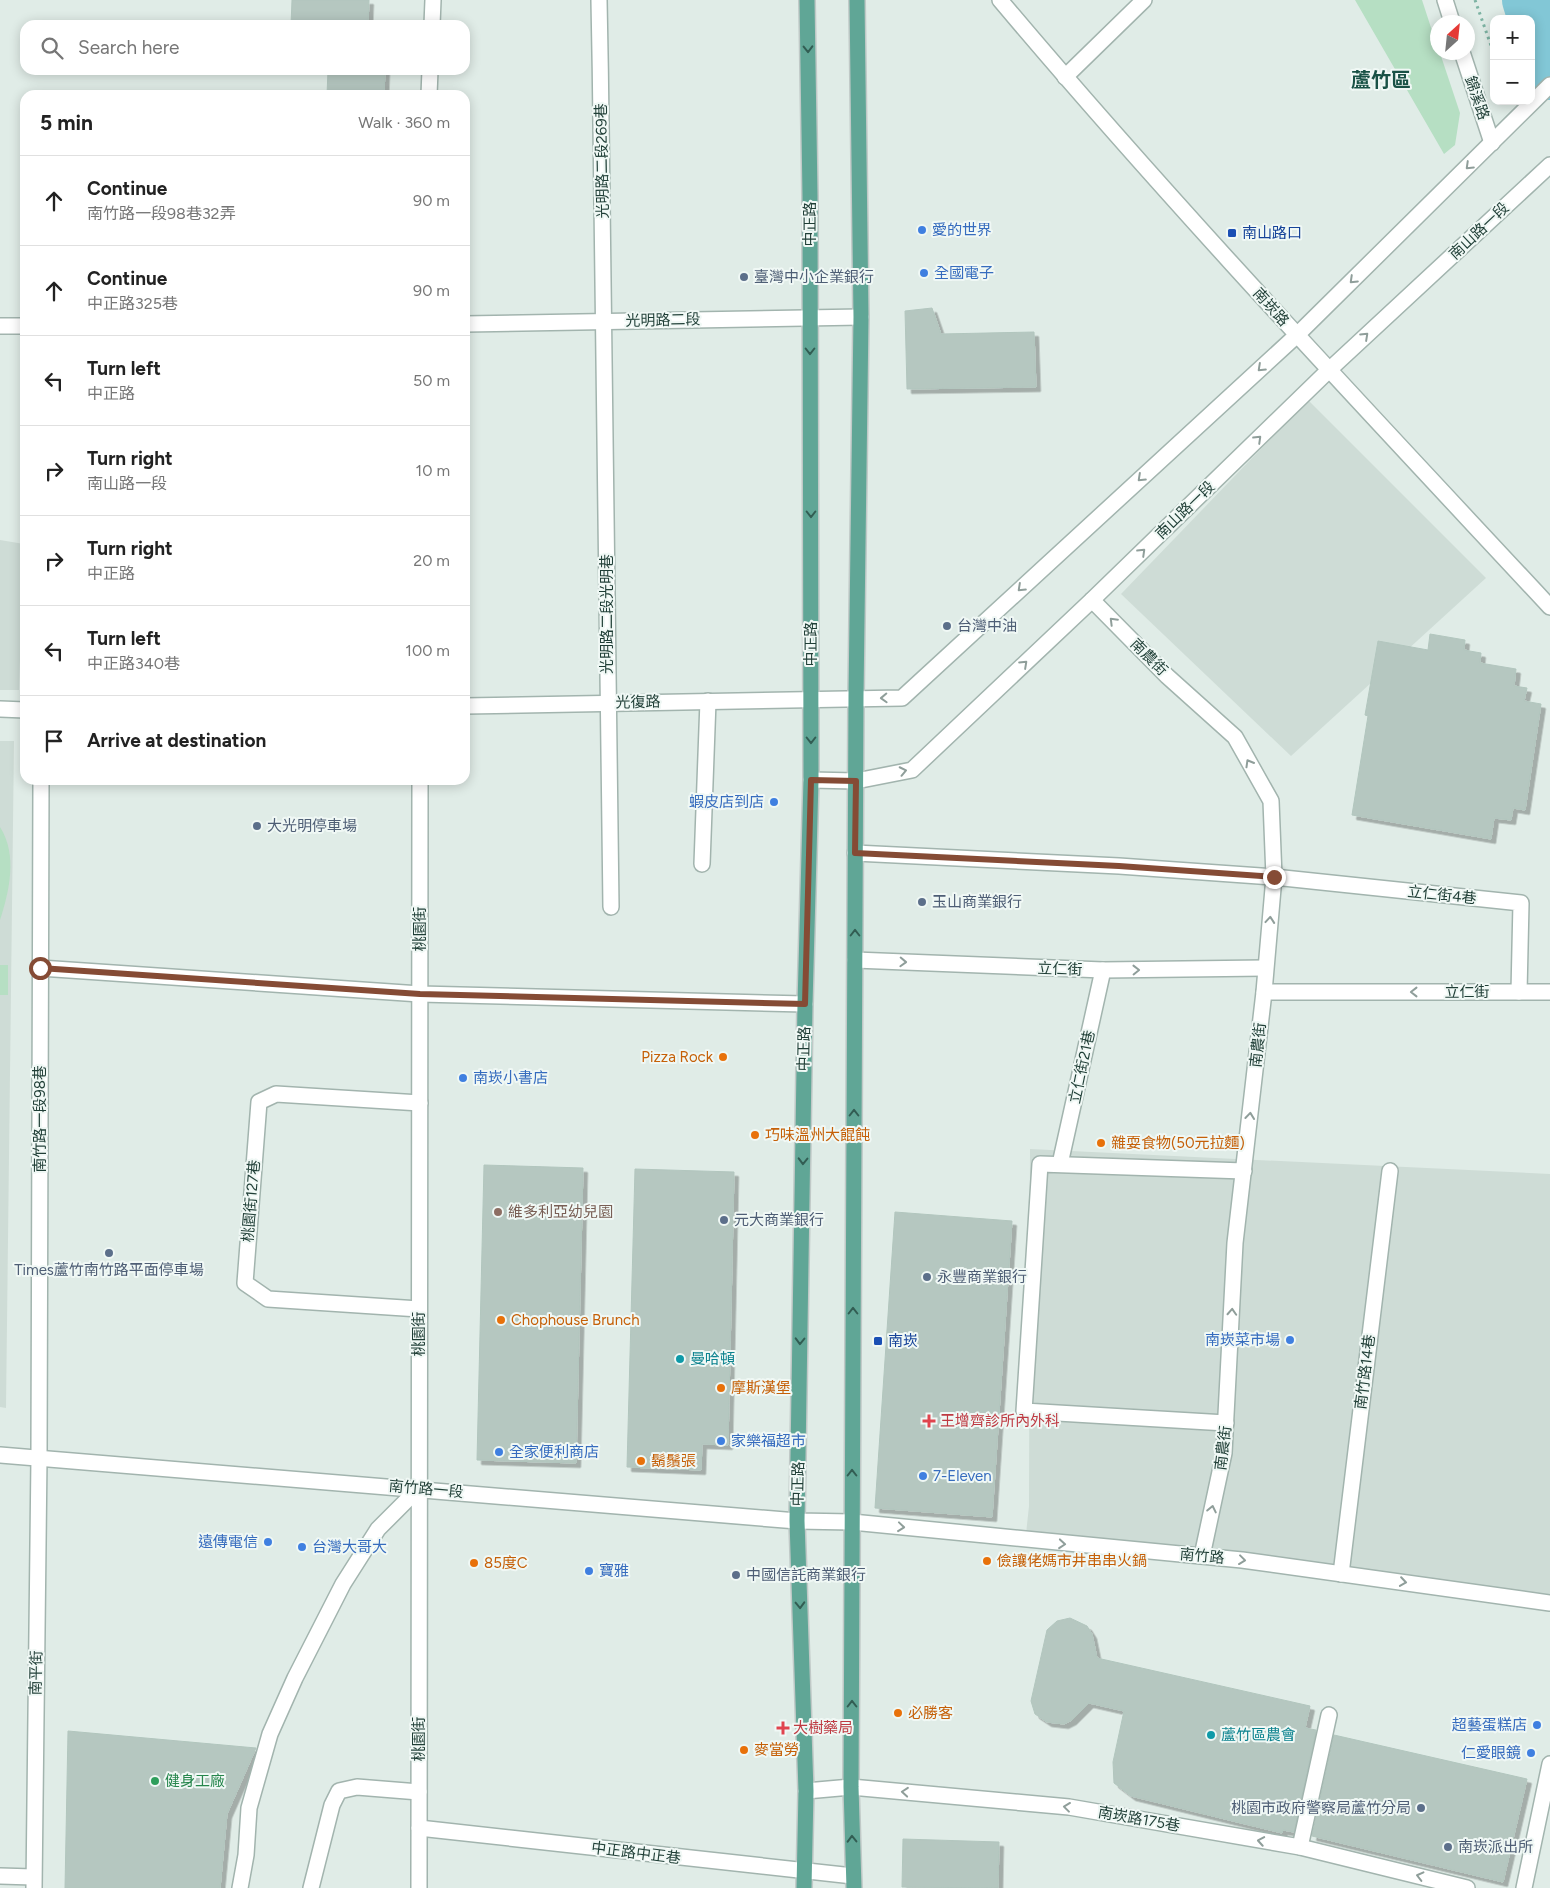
<!DOCTYPE html>
<html lang="en">
<head>
<meta charset="utf-8">
<style>
  :root { --surface:#fff; --page:#f2f2f2; --text:#222; --muted:#767676; --line:#e0e0e0 }
  body { margin:0; font-family:Figtree,"Noto Sans TC",sans-serif; background:var(--page); color:var(--text) }
  .controls { position:absolute; right:15px; top:15px; display:grid; overflow:hidden; border-radius:10px; box-shadow:0 2px 12px #0003 }
  .controls button { width:45px; height:45px; display:grid; place-items:center; padding:0; border:0; border-bottom:1px solid var(--line); background:var(--surface); color:var(--text); font:25px sans-serif }
  .compass { position:absolute; left:1430px; top:15px; width:45px; height:45px; border-radius:50%; background:var(--surface); box-shadow:0 2px 12px #0003; rotate:27deg }
  .stop { position:absolute; width:15px; height:15px; margin:-11px; border:4px solid #854b35; border-radius:50%; background:#fff }
  .stop.end { background:#854b35; border-color:#fff; box-shadow:0 1px 5px #0008 }
  .list { margin:0; padding:0; list-style:none }
  h2 { display:flex; justify-content:space-between; align-items:center; height:65px; margin:0; padding:0 20px; font-size:21px }
  h2 small { font-size:16px; font-weight:400; color:var(--muted) }
  .list li { display:grid; grid-template-columns:32px 1fr auto; gap:15px; align-items:center; box-sizing:border-box; height:90px; padding:0 20px; border-top:1px solid var(--line) }
  .list b { display:block; font-size:19px; white-space:nowrap }
  .list p { margin:0; font-size:16px; white-space:nowrap; color:var(--muted) }
  .list em { font-size:16px; font-style:normal; color:var(--muted) }
  .icon { flex:none; width:28px; height:28px; fill:none; stroke:currentColor; stroke-width:2; stroke-linecap:round; stroke-linejoin:round }
  .map { position:relative; flex:none; width:1550px; height:1888px; overflow:hidden }
  .search { position:absolute; background:var(--surface); box-shadow:0 2px 12px #0003; left:20px; top:20px; width:450px; height:55px; display:flex; align-items:center; gap:12px; box-sizing:border-box; padding:0 18px; border-radius:15px; color:var(--muted); font-size:19px }
  .panel { position:absolute; background:var(--surface); box-shadow:0 2px 12px #0003; left:20px; top:90px; width:450px; height:695px; border-radius:15px }
  .map>svg:first-child { display:block }
  .built { fill:#cedcd6 }
  .green { fill:#b6dfc3 }
  .lines { fill:none; stroke-linecap:round; stroke-linejoin:round }
  .river { stroke:#82c7d6; stroke-width:50 }
  .building { fill:#b5c7c0; stroke:#b2c6be; filter:url(#shadow) }
  .minor-casing { stroke:#a2b4ae; stroke-width:18 }
  .major-casing { stroke:#c0c9c7; stroke-width:18 }
  .path { stroke:#7db3a3; stroke-width:3; stroke-dasharray:2.5 4; stroke-linecap:butt }
  .minor { stroke:#fff; stroke-width:15 }
  .major { stroke:#60a696; stroke-width:15 }
  .oneway { stroke:#325d53 }
  .oneway2 { stroke:#8f9e9a }
  .route { stroke:#854b35; stroke-width:6 }
  .shop-dot { fill:#3f7fe0; stroke:#f0f8f5; stroke-width:2 }
  .transit-dot { fill:#1a4fb4; stroke:#f0f8f5; stroke-width:2 }
  .service-dot { fill:#5c6f8a; stroke:#f0f8f5; stroke-width:2 }
  .food-dot { fill:#e8710a; stroke:#f0f8f5; stroke-width:2 }
  .education-dot { fill:#8d6e63; stroke:#f0f8f5; stroke-width:2 }
  .culture-dot { fill:#0f9aa8; stroke:#f0f8f5; stroke-width:2 }
  .health-dot { fill:#e0444e; stroke:#f0f8f5; stroke-width:2 }
  .leisure-dot { fill:#2e9e5b; stroke:#f0f8f5; stroke-width:2 }
  .labels { text-anchor:middle; dominant-baseline:central; stroke-width:4; stroke-linejoin:round; paint-order:stroke }
  .street-label { font-size:15px; fill:#1f3e36; stroke:#f0f8f5 }
  .shop-label { font-size:15px; fill:#366cbe; stroke:#f0f8f5; text-anchor:start }
  .transit-label { font-size:15px; fill:#164399; stroke:#f0f8f5; text-anchor:start }
  .service-label { font-size:15px; fill:#4e5e75; stroke:#f0f8f5; text-anchor:start }
  .food-label { font-size:15px; fill:#c56008; stroke:#f0f8f5; text-anchor:start }
  .education-label { font-size:15px; fill:#785e54; stroke:#f0f8f5; text-anchor:start }
  .culture-label { font-size:15px; fill:#0d838f; stroke:#f0f8f5; text-anchor:start }
  .health-label { font-size:15px; fill:#be3a42; stroke:#f0f8f5; text-anchor:start }
  .leisure-label { font-size:15px; fill:#27864d; stroke:#f0f8f5; text-anchor:start }
  .district-label { font-size:20px; font-weight:bold; fill:#195246; stroke:#f0f8f5 }
</style>
</head>
<body>
<div class="map">
<svg width="1550" height="1888" viewBox="0 0 1550 1888">
  <defs>
    <filter id="shadow"><feDropShadow dx="4.5" dy="4.5" stdDeviation="0" flood-color="#0004"/></filter>
  </defs>
  <rect width="100%" height="100%" fill="#e0ece7"/>
  <g class="built">
    <polygon points="1308,400 1486,578 1291,756 1121,594"/>
    <polygon points="0,540 24,544 19,690 0,690"/>
    <polygon points="0,741 14,741 6,1408 0,1407"/>
    <polygon points="1030,1149 1550,1174 1550,1596 1026,1534 1029,1506"/>
  </g>
  <g class="green">
    <polygon points="1355,0 1422,0 1437,46 1438,52 1440,53 1460,113 1455,145 1444,154"/>
    <path d="M 0,827 C 18,855 9,892 0,920 Z"/>
    <rect x="0" y="965" width="8" height="30"/>
  </g>
  <g class="lines">
    <polyline class="river" points="1527,0 1550,75"/>
  </g>
  <g class="building">
    <polygon points="292,0 369,0 368,25 291,25"/>
    <polygon points="328,70 385,70 384,95 327,95"/>
    <polygon points="932,308 941,334 1034,332 1036,387 907,389 905,311"/>
    <polygon points="1430,634 1465,640 1464,650 1481,653 1480,663 1516,669 1514,686 1527,688 1524,701 1541,704 1525,810 1513,808 1511,820 1494,818 1491,839 1352,815 1368,716 1365,715 1378,641 1428,650"/>
    <polygon points="484,1165 583,1168 576,1463 477,1460"/>
    <polygon points="635,1169 734,1172 728,1445 702,1444 701,1470 627,1467"/>
    <polygon points="895,1212 1012,1221 992,1517 875,1508"/>
    <polygon points="1070,1618 1087,1626 1092,1634 1097,1658 1310,1706 1305,1728 1316,1730 1294,1832 1283,1830 1282,1833 1131,1796 1114,1783 1113,1762 1124,1711 1089,1703 1072,1720 1064,1724 1047,1722 1035,1714 1031,1701 1047,1630 1057,1621"/>
    <polygon points="68,1731 256,1748 227,1814 220,1888 65,1888"/>
    <polygon points="1334,1735 1527,1779 1503,1882 1312,1836"/>
    <polygon points="903,1839 999,1842 998,1888 902,1887"/>
  </g>
  <g class="lines">
    <defs>
      <g id="minor">
        <path d="M 599,0 C 605,302 606,604 611,907"/>
        <path d="M 1000,0 C 1176,209 1364,407 1550,607"/>
        <polyline points="1445,0 1452,22"/>
        <polyline points="432,25 433,0"/>
        <polyline points="1462,52 1492,143"/>
        <polyline points="1065,77 1144,0"/>
        <polyline points="429,95 430,70"/>
        <polyline points="465,324 861,317"/>
        <polyline points="0,326 25,326"/>
        <polyline points="1092,600 1167,676 1235,737 1271,801 1274,877 1264,992 1235,1243 1224,1453 1202,1556"/>
        <polyline points="465,706 902,698 1297,335 1550,85"/>
        <polyline points="0,709 25,710"/>
        <polyline points="811,780 856,781 912,770 1092,600 1329,370 1550,165"/>
        <polyline points="855,853 1119,866 1274,877 1521,903 1519,992"/>
        <polyline points="702,864 708,701"/>
        <polyline points="855,960 1103,970 1265,968"/>
        <polyline points="40,968 420,994 805,1004"/>
        <polyline points="1264,992 1550,992"/>
        <polyline points="1060,1164 1103,970"/>
        <polyline points="419,1309 268,1299 245,1283 259,1102 276,1094 420,1103"/>
        <polyline points="1226,1423 1024,1411 1040,1164 1244,1171"/>
        <polyline points="0,1455 797,1521 852,1522 1242,1560 1550,1603"/>
        <polyline points="1341,1574 1390,1171"/>
        <polyline points="806,1791 851,1787 1069,1807 1300,1847 1467,1888"/>
        <polyline points="419,1828 853,1876"/>
        <polyline points="1300,1847 1329,1715"/>
        <polyline points="0,1876 33,1877"/>
        <polyline points="34,1888 39,1458 41,780"/>
        <polyline points="240,1888 246,1855 249,1808 270,1734 295,1678 343,1584 378,1529 419,1488"/>
        <polyline points="311,1888 332,1805 339,1791 357,1787 419,1792"/>
        <polyline points="419,1888 420,780"/>
        <polyline points="1524,1888 1550,1764"/>
      </g>
      <g id="major">
        <polyline points="804,1888 806,1791 797,1521 805,1004 811,780 810,196 807,0"/>
        <polyline points="854,1888 851,1787 856,696 861,317 857,0"/>
      </g>
    </defs>
    <use href="#minor" class="minor-casing"/>
    <use href="#major" class="major-casing"/>
    <polyline class="path" points="1475,0 1494,54"/>
    <use href="#minor" class="minor"/>
    <use href="#major" class="major"/>
  </g>
  <defs><path id="oneway-chevron" d="M-2-3.5L2.5 0L-2 3.5" fill="none" stroke-width="1.6" stroke-linecap="round" stroke-linejoin="round" transform="scale(1.25)"/></defs>
  <g class="oneway">
    <use href="#oneway-chevron" transform="translate(808 49) rotate(89)"/>
    <use href="#oneway-chevron" transform="translate(810 351) rotate(90)"/>
    <use href="#oneway-chevron" transform="translate(811 514) rotate(90)"/>
    <use href="#oneway-chevron" transform="translate(811 740) rotate(90)"/>
    <use href="#oneway-chevron" transform="translate(855 933) rotate(-90)"/>
    <use href="#oneway-chevron" transform="translate(854 1113) rotate(-90)"/>
    <use href="#oneway-chevron" transform="translate(803 1161) rotate(91)"/>
    <use href="#oneway-chevron" transform="translate(853 1311) rotate(-90)"/>
    <use href="#oneway-chevron" transform="translate(800 1341) rotate(91)"/>
    <use href="#oneway-chevron" transform="translate(852 1473) rotate(-90)"/>
    <use href="#oneway-chevron" transform="translate(800 1605) rotate(88)"/>
    <use href="#oneway-chevron" transform="translate(852 1704) rotate(-90)"/>
    <use href="#oneway-chevron" transform="translate(852 1839) rotate(-91)"/>
  </g>
  <g class="oneway2">
    <use href="#oneway-chevron" transform="translate(1469 166) rotate(136)"/>
    <use href="#oneway-chevron" transform="translate(1353 280) rotate(136)"/>
    <use href="#oneway-chevron" transform="translate(1365 336) rotate(-43)"/>
    <use href="#oneway-chevron" transform="translate(1261 368) rotate(137)"/>
    <use href="#oneway-chevron" transform="translate(1258 439) rotate(-44)"/>
    <use href="#oneway-chevron" transform="translate(1141 478) rotate(137)"/>
    <use href="#oneway-chevron" transform="translate(1142 552) rotate(-44)"/>
    <use href="#oneway-chevron" transform="translate(1021 588) rotate(137)"/>
    <use href="#oneway-chevron" transform="translate(1113 621) rotate(-135)"/>
    <use href="#oneway-chevron" transform="translate(1024 664) rotate(-43)"/>
    <use href="#oneway-chevron" transform="translate(884 698) rotate(178)"/>
    <use href="#oneway-chevron" transform="translate(1249 763) rotate(-120)"/>
    <use href="#oneway-chevron" transform="translate(903 771) rotate(-12)"/>
    <use href="#oneway-chevron" transform="translate(1270 920) rotate(-85)"/>
    <use href="#oneway-chevron" transform="translate(903 962) rotate(2)"/>
    <use href="#oneway-chevron" transform="translate(1136 970) rotate(-1)"/>
    <use href="#oneway-chevron" transform="translate(1414 992) rotate(-180)"/>
    <use href="#oneway-chevron" transform="translate(1250 1116) rotate(-84)"/>
    <use href="#oneway-chevron" transform="translate(1232 1312) rotate(-87)"/>
    <use href="#oneway-chevron" transform="translate(1212 1509) rotate(-78)"/>
    <use href="#oneway-chevron" transform="translate(901 1527) rotate(6)"/>
    <use href="#oneway-chevron" transform="translate(1062 1544) rotate(5)"/>
    <use href="#oneway-chevron" transform="translate(1242 1560) rotate(7)"/>
    <use href="#oneway-chevron" transform="translate(1403 1582) rotate(8)"/>
    <use href="#oneway-chevron" transform="translate(905 1792) rotate(-175)"/>
    <use href="#oneway-chevron" transform="translate(1067 1807) rotate(-173)"/>
    <use href="#oneway-chevron" transform="translate(1261 1841) rotate(-170)"/>
    <use href="#oneway-chevron" transform="translate(1420 1876) rotate(-166)"/>
  </g>
  <g class="lines">
    <polyline class="route" points="40,968 420,994 805,1004 811,780 856,781 855,853 1119,866 1274,877"/>
  </g>
  <g class="shop-dot">
    <circle cx="922" cy="230" r="5"/>
    <circle cx="924" cy="273" r="5"/>
    <circle cx="774" cy="802" r="5"/>
    <circle cx="463" cy="1078" r="5"/>
    <circle cx="1290" cy="1340" r="5"/>
    <circle cx="721" cy="1441" r="5"/>
    <circle cx="499" cy="1452" r="5"/>
    <circle cx="923" cy="1476" r="5"/>
    <circle cx="268" cy="1542" r="5"/>
    <circle cx="302" cy="1547" r="5"/>
    <circle cx="589" cy="1571" r="5"/>
    <circle cx="1537" cy="1725" r="5"/>
    <circle cx="1531" cy="1753" r="5"/>
  </g>
  <g class="transit-dot">
    <rect x="1227" y="228" width="10" height="10" rx="2.5"/>
    <rect x="873" y="1336" width="10" height="10" rx="2.5"/>
  </g>
  <g class="service-dot">
    <circle cx="744" cy="277" r="5"/>
    <circle cx="947" cy="626" r="5"/>
    <circle cx="257" cy="826" r="5"/>
    <circle cx="922" cy="902" r="5"/>
    <circle cx="724" cy="1220" r="5"/>
    <circle cx="109" cy="1253" r="5"/>
    <circle cx="927" cy="1277" r="5"/>
    <circle cx="736" cy="1575" r="5"/>
    <circle cx="1421" cy="1808" r="5"/>
    <circle cx="1448" cy="1847" r="5"/>
  </g>
  <g class="food-dot">
    <circle cx="723" cy="1057" r="5"/>
    <circle cx="755" cy="1135" r="5"/>
    <circle cx="1101" cy="1143" r="5"/>
    <circle cx="501" cy="1320" r="5"/>
    <circle cx="721" cy="1388" r="5"/>
    <circle cx="641" cy="1461" r="5"/>
    <circle cx="987" cy="1561" r="5"/>
    <circle cx="474" cy="1563" r="5"/>
    <circle cx="898" cy="1713" r="5"/>
    <circle cx="744" cy="1750" r="5"/>
  </g>
  <circle class="education-dot" cx="498" cy="1212" r="5"/>
  <g class="culture-dot">
    <circle cx="680" cy="1359" r="5"/>
    <circle cx="1211" cy="1735" r="5"/>
  </g>
  <g class="health-dot">
    <path d="M926.5 1413.5h5v5h5v5h-5v5h-5v-5h-5v-5h5z"/>
    <path d="M780.5 1720.5h5v5h5v5h-5v5h-5v-5h-5v-5h5z"/>
  </g>
  <circle class="leisure-dot" cx="155" cy="1781" r="5"/>
  <g class="labels">
    <g class="street-label">
      <text transform="translate(1477 98) rotate(71)">錦溪路</text>
      <text transform="translate(602 161) rotate(-91)">光明路二段269巷</text>
      <text transform="translate(810 224) rotate(-90)">中正路</text>
      <text transform="translate(1479 231) rotate(-43)">南山路一段</text>
      <text transform="translate(1271 307) rotate(48)">南崁路</text>
      <text transform="translate(663 320) rotate(-1)">光明路二段</text>
      <text transform="translate(1185 510) rotate(-44)">南山路一段</text>
      <text transform="translate(607 614) rotate(-90)">光明路二段光明巷</text>
      <text transform="translate(811 644) rotate(-90)">中正路</text>
      <text transform="translate(1149 657) rotate(45)">南農街</text>
      <text transform="translate(638 702) rotate(-1)">光復路</text>
      <text transform="translate(1442 895) rotate(6)">立仁街4巷</text>
      <text transform="translate(420 929) rotate(-90)">桃園街</text>
      <text transform="translate(1060 969) rotate(2)">立仁街</text>
      <text x="1467" y="992">立仁街</text>
      <text transform="translate(1258 1045) rotate(-84)">南農街</text>
      <text transform="translate(804 1049) rotate(-89)">中正路</text>
      <text transform="translate(1082 1067) rotate(-78)">立仁街21巷</text>
      <text transform="translate(40 1119) rotate(-90)">南竹路一段98巷</text>
      <text transform="translate(251 1201) rotate(-85)">桃園街127巷</text>
      <text transform="translate(419 1334) rotate(-90)">桃園街</text>
      <text transform="translate(1365 1372) rotate(-83)">南竹路14巷</text>
      <text transform="translate(1223 1448) rotate(-83)">南農街</text>
      <text transform="translate(798 1484) rotate(-89)">中正路</text>
      <text transform="translate(426 1489) rotate(5)">南竹路一段</text>
      <text transform="translate(1202 1556) rotate(5)">南竹路</text>
      <text transform="translate(36 1673) rotate(-89)">南平街</text>
      <text transform="translate(419 1739) rotate(-90)">桃園街</text>
      <text transform="translate(1139 1819) rotate(10)">南崁路175巷</text>
      <text transform="translate(636 1853) rotate(7)">中正路中正巷</text>
    </g>
    <g class="shop-label">
      <text x="932" y="230">愛的世界</text>
      <text x="934" y="273">全國電子</text>
      <text x="764" y="802" text-anchor="end">蝦皮店到店</text>
      <text x="473" y="1078">南崁小書店</text>
      <text x="1280" y="1340" text-anchor="end">南崁菜市場</text>
      <text x="731" y="1441">家樂福超市</text>
      <text x="509" y="1452">全家便利商店</text>
      <text x="933" y="1476">7-Eleven</text>
      <text x="258" y="1542" text-anchor="end">遠傳電信</text>
      <text x="312" y="1547">台灣大哥大</text>
      <text x="599" y="1571">寶雅</text>
      <text x="1527" y="1725" text-anchor="end">超藝蛋糕店</text>
      <text x="1521" y="1753" text-anchor="end">仁愛眼鏡</text>
    </g>
    <g class="transit-label">
      <text x="1242" y="233">南山路口</text>
      <text x="888" y="1341">南崁</text>
    </g>
    <g class="service-label">
      <text x="754" y="277">臺灣中小企業銀行</text>
      <text x="957" y="626">台灣中油</text>
      <text x="267" y="826">大光明停車場</text>
      <text x="932" y="902">玉山商業銀行</text>
      <text x="734" y="1220">元大商業銀行</text>
      <text x="109" y="1270" text-anchor="middle">Times蘆竹南竹路平面停車場</text>
      <text x="937" y="1277">永豐商業銀行</text>
      <text x="746" y="1575">中國信託商業銀行</text>
      <text x="1411" y="1808" text-anchor="end">桃園市政府警察局蘆竹分局</text>
      <text x="1458" y="1847">南崁派出所</text>
    </g>
    <g class="food-label">
      <text x="713" y="1057" text-anchor="end">Pizza Rock</text>
      <text x="765" y="1135">巧味溫州大餛飩</text>
      <text x="1111" y="1143">雜耍食物(50元拉麵)</text>
      <text x="511" y="1320">Chophouse Brunch</text>
      <text x="731" y="1388">摩斯漢堡</text>
      <text x="651" y="1461">鬍鬚張</text>
      <text x="997" y="1561">儉讓佬媽市井串串火鍋</text>
      <text x="484" y="1563">85度C</text>
      <text x="908" y="1713">必勝客</text>
      <text x="754" y="1750">麥當勞</text>
    </g>
    <g class="education-label">
      <text x="508" y="1212">維多利亞幼兒園</text>
    </g>
    <g class="culture-label">
      <text x="690" y="1359">曼哈頓</text>
      <text x="1221" y="1735">蘆竹區農會</text>
    </g>
    <g class="health-label">
      <text x="940" y="1421">王增齊診所內外科</text>
      <text x="793" y="1728">大樹藥局</text>
    </g>
    <g class="leisure-label">
      <text x="165" y="1781">健身工廠</text>
    </g>
    <g class="district-label">
      <text x="1381" y="80">蘆竹區</text>
    </g>
  </g>
</svg>
<div class="controls">
<button>+</button>
<button>−</button>
</div>
<svg class="compass" viewBox="-18 -18 36 36"><path d="M0-13l5 13h-10z" fill="#e53935"/><path d="M0 13l5-13h-10z" fill="#767676"/></svg>
<div class="stop" style="left:40px;top:968px"></div>
<div class="stop end" style="left:1274px;top:877px"></div>
<div class="search"><svg class="icon" aria-label="search" viewBox="0 0 24 24"><circle cx="10" cy="10" r="6"/><path d="M15 15l6 6"/></svg>Search here</div>
<section class="panel">
<h2>5 min<small>Walk · 360 m</small></h2>
<ul class="list">
<li><svg class="icon" aria-label="ahead" viewBox="0 0 24 24"><path d="M12 20V5M6 11l6-6 6 6"/></svg><div><b>Continue</b><p>南竹路一段98巷32弄</p></div><em>90 m</em></li>
<li><svg class="icon" aria-label="ahead" viewBox="0 0 24 24"><path d="M12 20V5M6 11l6-6 6 6"/></svg><div><b>Continue</b><p>中正路325巷</p></div><em>90 m</em></li>
<li><svg class="icon" aria-label="left" viewBox="0 0 24 24"><path d="M17 20v-9H6M10 6l-5 5 5 5"/></svg><div><b>Turn left</b><p>中正路</p></div><em>50 m</em></li>
<li><svg class="icon" aria-label="right" viewBox="0 0 24 24"><path d="M7 20v-9h11M14 6l5 5-5 5"/></svg><div><b>Turn right</b><p>南山路一段</p></div><em>10 m</em></li>
<li><svg class="icon" aria-label="right" viewBox="0 0 24 24"><path d="M7 20v-9h11M14 6l5 5-5 5"/></svg><div><b>Turn right</b><p>中正路</p></div><em>20 m</em></li>
<li><svg class="icon" aria-label="left" viewBox="0 0 24 24"><path d="M17 20v-9H6M10 6l-5 5 5 5"/></svg><div><b>Turn left</b><p>中正路340巷</p></div><em>100 m</em></li>
<li><svg class="icon" aria-label="arrive" viewBox="0 0 24 24"><path d="M6 21V4h12l-3 4 3 4H6"/></svg><div><b>Arrive at destination</b></div></li>
</ul>
</section>
</div>
</body>
</html>
